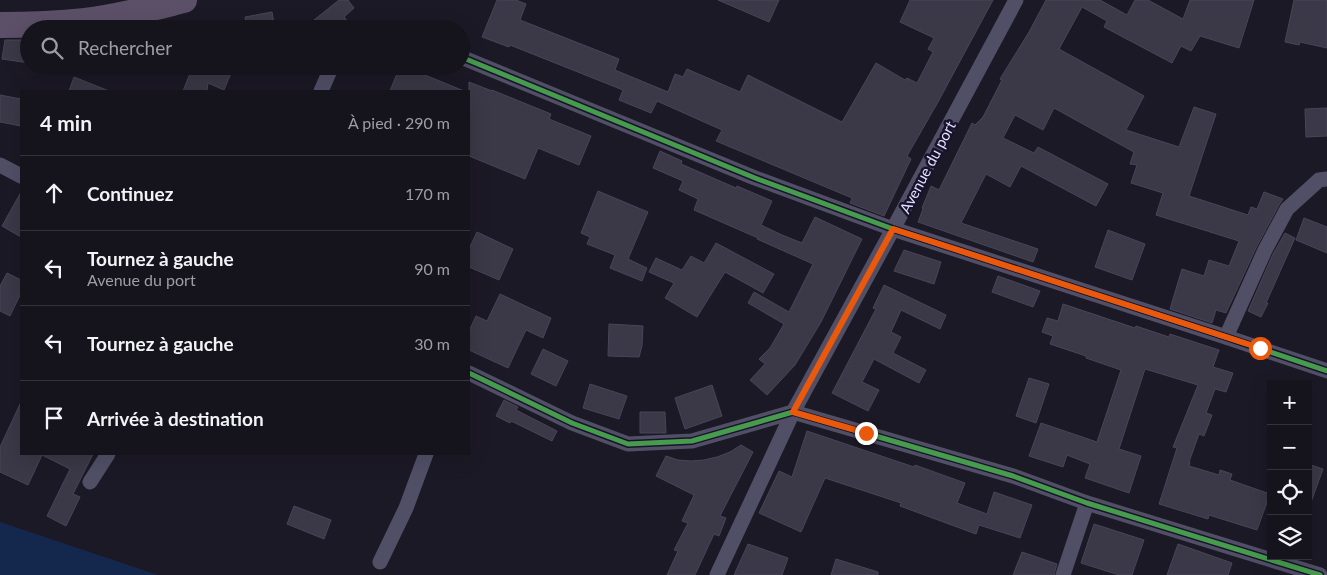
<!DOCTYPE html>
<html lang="fr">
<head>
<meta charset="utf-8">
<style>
  :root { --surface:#15131c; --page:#222029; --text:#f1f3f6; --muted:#9d9ea3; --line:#34323b }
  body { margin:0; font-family:Lato,sans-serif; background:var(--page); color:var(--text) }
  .controls { position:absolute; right:15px; bottom:15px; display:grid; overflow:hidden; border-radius:0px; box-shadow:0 5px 20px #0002 }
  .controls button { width:45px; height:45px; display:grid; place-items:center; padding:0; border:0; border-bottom:1px solid var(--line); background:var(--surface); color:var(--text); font:25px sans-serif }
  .stop { position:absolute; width:15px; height:15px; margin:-11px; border:4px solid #ea580c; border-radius:50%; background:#fff }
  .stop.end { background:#ea580c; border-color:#fff; box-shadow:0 1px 5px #0008 }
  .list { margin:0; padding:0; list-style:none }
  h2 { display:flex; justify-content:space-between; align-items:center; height:65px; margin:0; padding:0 20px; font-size:21px }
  h2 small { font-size:16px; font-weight:400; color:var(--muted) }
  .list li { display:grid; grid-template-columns:32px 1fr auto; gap:15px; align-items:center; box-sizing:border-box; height:75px; padding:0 20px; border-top:1px solid var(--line) }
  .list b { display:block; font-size:19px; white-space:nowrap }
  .list p { margin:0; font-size:16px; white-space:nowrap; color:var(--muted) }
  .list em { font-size:16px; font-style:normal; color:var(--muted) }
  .icon { flex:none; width:28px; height:28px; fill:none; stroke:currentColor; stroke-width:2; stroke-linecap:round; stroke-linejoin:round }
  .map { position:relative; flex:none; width:1327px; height:575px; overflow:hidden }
  .search { position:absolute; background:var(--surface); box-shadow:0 5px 20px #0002; left:20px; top:20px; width:450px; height:55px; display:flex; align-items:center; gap:12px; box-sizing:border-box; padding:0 18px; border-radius:28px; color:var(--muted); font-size:19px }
  .panel { position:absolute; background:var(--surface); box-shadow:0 5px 20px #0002; left:20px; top:90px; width:450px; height:365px; border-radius:0px }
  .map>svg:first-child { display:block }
  .water { fill:#14274c }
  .building { fill:#3b3847; stroke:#494458 }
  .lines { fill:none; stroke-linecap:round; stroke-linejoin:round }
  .minor { stroke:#514f66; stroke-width:15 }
  .trunk { stroke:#5c5068; stroke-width:26 }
  .cycleway-casing { stroke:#18132c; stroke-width:8 }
  .cycleway { stroke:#469c4c; stroke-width:5 }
  .route { stroke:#ea580c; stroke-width:6 }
  .labels { text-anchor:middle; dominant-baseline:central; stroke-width:5; stroke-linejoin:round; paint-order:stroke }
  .street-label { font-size:15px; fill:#e4e0fd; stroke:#18132c }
</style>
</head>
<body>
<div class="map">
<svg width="1327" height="575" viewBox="0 0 1327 575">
  <rect width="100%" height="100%" fill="#1c1926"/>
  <polygon class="water" points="0,522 158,575 0,575"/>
  <g class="building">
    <polygon points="339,0 348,0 354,8 344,17 355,29 321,29 314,20"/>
    <polygon points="497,0 516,0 526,4 520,20 619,59 615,70 668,92 675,74 683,77 687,69 740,92 748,75 842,122 876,63 905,80 907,78 917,83 933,52 928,49 934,38 900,22 910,0 993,0 938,102 907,156 911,159 884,216 850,203 852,198 716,141 722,130 657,101 651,113 619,100 623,90 510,45 509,47 482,37"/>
    <polygon points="718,0 779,0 769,22"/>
    <polygon points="1046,0 1100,0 1127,15 1135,0 1148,0 1183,19 1190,0 1254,0 1239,48 1200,36 1191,51 1181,46 1172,63 1104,27 1107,21 1082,7 1059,49 1144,96 1126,130 1179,147 1194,107 1216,114 1189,196 1248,215 1251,207 1257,209 1264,192 1283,199 1279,205 1257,246 1226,313 1216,310 1212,323 1170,309 1182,269 1204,276 1209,260 1229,266 1239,241 1156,215 1163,193 1131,183 1137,165 1130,164 1134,152 1054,108 1043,130 1015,115 1003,138 1034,153 1038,147 1108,184 1096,206 1021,166 1010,187 986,174 961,223 1038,249 1033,262 918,222 923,209 922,208 931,186 939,190 972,123 975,125 983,117 1002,80 1000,79 1029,32"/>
    <polygon points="1294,0 1327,0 1327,48 1300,42 1299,45 1285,42"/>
    <polygon points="272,12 275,29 247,29 245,17"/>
    <polygon points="5,40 29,40 29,63 2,59"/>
    <polygon points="193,66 234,66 224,90 208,83 207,91 183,91"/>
    <polygon points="400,66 403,66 464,91 390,91"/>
    <polygon points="74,77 109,91 69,91"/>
    <polygon points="469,82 492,91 492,90 551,114 549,119 591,136 579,165 538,148 525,179 469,156"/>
    <polygon points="0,95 21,99 21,126 0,122"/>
    <polygon points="1327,108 1327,136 1306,137 1305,109"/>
    <polygon points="660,151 682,161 681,164 736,188 737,186 772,201 761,225 782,235 802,243 815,217 862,239 821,322 795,365 767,395 750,380 765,364 759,359 770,348 784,324 748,303 754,292 789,312 813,264 757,239 758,238 694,210 698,199 679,190 683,181 653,168"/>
    <polygon points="598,191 648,212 628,259 647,268 642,281 610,268 615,255 587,244 590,237 581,233"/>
    <polygon points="21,192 21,237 2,226"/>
    <polygon points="1304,218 1327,227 1327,253 1296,240"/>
    <polygon points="1108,230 1145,244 1132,280 1095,267"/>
    <polygon points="477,232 513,249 499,280 469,267 469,249"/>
    <polygon points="1285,233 1295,238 1266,303 1268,303 1261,317 1248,311 1273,254"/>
    <polygon points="716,243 774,274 763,293 725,272 697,317 665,298 674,283 649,272 656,258 682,270 691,256 704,263"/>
    <polygon points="904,250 941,262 934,284 894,271"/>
    <polygon points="7,273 21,280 21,293 10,316 0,311 0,286"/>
    <polygon points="998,276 1040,291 1033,307 992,292"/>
    <polygon points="884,285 946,315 940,329 901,310 891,332 901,337 893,353 926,370 919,383 874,359 862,382 879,390 868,411 832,393 876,309 873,308"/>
    <polygon points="500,294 551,318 543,338 526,330 508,368 469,350 469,331 476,316 487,321"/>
    <polygon points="1063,304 1135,328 1136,326 1169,337 1170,334 1219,350 1213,367 1233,373 1226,392 1215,389 1206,413 1212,415 1204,436 1199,434 1189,462 1190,462 1189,466 1219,475 1220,470 1232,474 1230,480 1270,494 1257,530 1209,515 1208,519 1159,504 1177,448 1173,447 1198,385 1145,369 1119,449 1141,456 1129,493 1085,478 1090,464 1067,455 1063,467 1029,456 1041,423 1097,442 1121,370 1086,358 1086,356 1050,344 1053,336 1042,332 1047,318 1058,321"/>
    <polygon points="609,324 643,326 642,346 639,357 608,356"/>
    <polygon points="543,349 568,361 556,386 531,374"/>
    <polygon points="1029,378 1049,384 1036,423 1016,416"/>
    <polygon points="590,384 627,396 619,419 583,408"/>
    <polygon points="712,385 722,416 685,429 675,398"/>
    <polygon points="504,400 518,407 516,410 557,431 552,441 511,421 510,423 496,416"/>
    <polygon points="21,402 21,454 93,454 73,494 80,497 66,526 47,516 70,469 42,455 28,485 0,472 0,447"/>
    <polygon points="640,412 665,412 666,433 640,433"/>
    <polygon points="807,431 914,467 915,465 965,483 957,503 987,514 994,492 1032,505 1020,538 979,525 976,534 900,506 901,503 825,478 801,532 759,513 779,471 792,477"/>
    <polygon points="741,445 753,452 720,516 726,518 719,536 714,534 695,575 667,575 678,551 674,550 688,523 682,521 694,495 656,476 666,456 678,460 691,461 704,460 717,457 730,452"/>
    <polygon points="1308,464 1323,469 1310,505 1308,505"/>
    <polygon points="294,506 331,520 324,539 287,524"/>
    <polygon points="1094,524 1144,540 1132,575 1119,575 1081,563"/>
    <polygon points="748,544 788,558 782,575 734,575"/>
    <polygon points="1178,544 1232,563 1228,575 1167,575"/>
    <polygon points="1022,552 1057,564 1054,575 1013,575"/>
    <polygon points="836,559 878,572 878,575 831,575"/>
  </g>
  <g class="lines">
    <g class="minor">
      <polyline points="461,57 755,178 893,229 1226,337 1327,371"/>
      <polyline points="321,91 332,66"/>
      <polyline points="0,165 21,176"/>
      <polyline points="1226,337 1265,250 1287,209 1319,180 1327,179"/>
      <polyline points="469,373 572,423 628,444 692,441 793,412 1013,476 1087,503 1320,575"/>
      <polyline points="90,482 108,454"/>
      <polyline points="380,562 406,508 426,454"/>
      <polyline points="717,575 793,412 893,229 1016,0"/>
      <polyline points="1063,575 1087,503"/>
    </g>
    <path class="trunk" d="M 0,25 C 28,25 57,24 85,21 C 119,17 152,8 184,0"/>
    <defs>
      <g id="cycleway">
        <polyline points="461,57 755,178 893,229 1226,337 1327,371"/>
        <polyline points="469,373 572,423 628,444 692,441 793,412 1013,476 1087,503 1320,575"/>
      </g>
    </defs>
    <use href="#cycleway" class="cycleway-casing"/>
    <use href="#cycleway" class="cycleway"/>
  </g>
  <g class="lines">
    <polyline class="route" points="866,433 793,412 893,229 1260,348"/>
  </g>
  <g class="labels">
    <g class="street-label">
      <text transform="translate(927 167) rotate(-62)">Avenue du port</text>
    </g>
  </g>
</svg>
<div class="controls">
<button>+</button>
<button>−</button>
<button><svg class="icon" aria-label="locate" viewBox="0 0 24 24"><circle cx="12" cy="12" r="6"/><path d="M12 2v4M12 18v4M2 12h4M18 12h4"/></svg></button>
<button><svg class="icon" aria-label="layers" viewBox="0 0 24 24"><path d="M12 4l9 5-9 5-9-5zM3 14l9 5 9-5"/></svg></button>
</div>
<div class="stop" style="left:1260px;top:348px"></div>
<div class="stop end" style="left:866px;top:433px"></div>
<div class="search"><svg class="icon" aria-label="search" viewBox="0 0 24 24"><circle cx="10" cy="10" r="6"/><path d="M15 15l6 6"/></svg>Rechercher</div>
<section class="panel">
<h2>4 min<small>À pied · 290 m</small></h2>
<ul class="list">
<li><svg class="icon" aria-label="ahead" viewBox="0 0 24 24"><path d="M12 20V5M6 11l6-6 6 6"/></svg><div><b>Continuez</b></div><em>170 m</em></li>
<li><svg class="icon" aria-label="left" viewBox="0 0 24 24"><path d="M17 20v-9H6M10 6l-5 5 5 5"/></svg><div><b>Tournez à gauche</b><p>Avenue du port</p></div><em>90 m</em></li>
<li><svg class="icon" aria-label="left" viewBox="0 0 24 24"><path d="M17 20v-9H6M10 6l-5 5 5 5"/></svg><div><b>Tournez à gauche</b></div><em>30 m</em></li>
<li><svg class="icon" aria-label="arrive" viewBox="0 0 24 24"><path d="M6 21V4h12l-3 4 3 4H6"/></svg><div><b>Arrivée à destination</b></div></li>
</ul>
</section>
</div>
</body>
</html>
